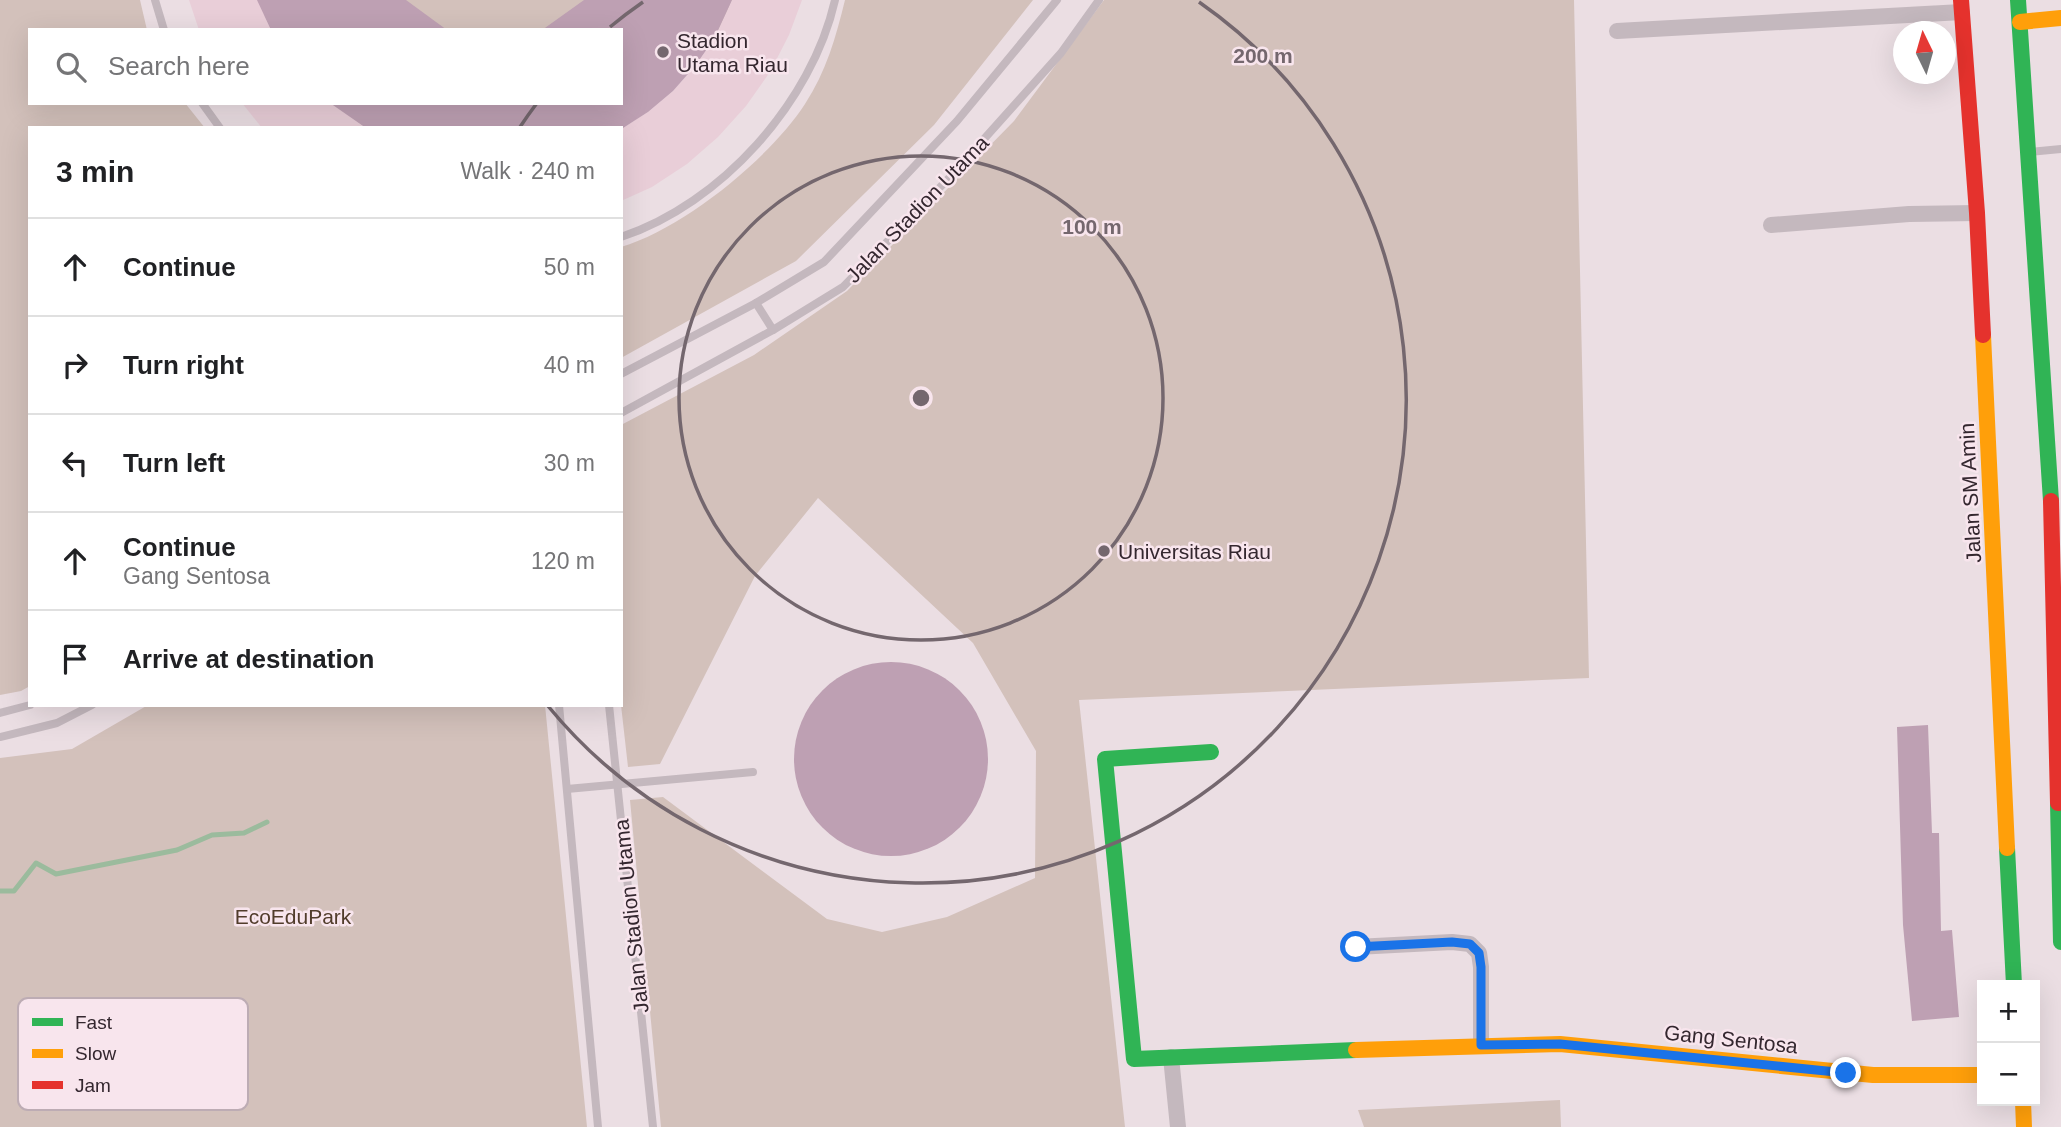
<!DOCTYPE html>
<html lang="en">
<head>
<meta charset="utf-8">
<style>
  :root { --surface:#fff; --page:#f2f2f2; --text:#202124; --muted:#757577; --line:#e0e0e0 }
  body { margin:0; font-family:Arial,sans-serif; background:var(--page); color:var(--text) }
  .controls { position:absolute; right:21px; bottom:21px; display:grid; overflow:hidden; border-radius:0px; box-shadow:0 7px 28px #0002 }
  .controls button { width:63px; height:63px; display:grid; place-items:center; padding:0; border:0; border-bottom:2px solid var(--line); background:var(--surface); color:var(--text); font:35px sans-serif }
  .compass { position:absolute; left:1893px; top:21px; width:63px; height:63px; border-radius:50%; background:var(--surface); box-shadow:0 7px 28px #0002; rotate:355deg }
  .stop { position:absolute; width:21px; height:21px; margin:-16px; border:5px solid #1a73e8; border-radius:50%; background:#fff }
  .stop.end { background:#1a73e8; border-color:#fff; box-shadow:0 2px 7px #0008 }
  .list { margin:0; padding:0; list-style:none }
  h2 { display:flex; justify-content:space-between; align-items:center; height:91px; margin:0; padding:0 28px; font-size:30px }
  h2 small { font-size:23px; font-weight:400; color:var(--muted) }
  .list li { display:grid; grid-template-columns:46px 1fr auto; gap:21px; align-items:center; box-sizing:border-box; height:98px; padding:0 28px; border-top:2px solid var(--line) }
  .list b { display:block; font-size:26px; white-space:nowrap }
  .list p { margin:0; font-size:23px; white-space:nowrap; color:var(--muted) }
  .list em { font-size:23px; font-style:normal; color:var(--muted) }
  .icon { flex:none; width:38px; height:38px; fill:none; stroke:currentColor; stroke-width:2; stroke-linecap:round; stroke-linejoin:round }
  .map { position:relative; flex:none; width:2061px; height:1127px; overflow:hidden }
  .search { position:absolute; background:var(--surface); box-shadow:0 7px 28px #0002; left:28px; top:28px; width:595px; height:77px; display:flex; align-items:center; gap:18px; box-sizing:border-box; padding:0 24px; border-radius:0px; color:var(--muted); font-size:26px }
  .panel { position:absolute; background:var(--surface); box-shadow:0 7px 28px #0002; left:28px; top:126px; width:595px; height:581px; border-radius:0px }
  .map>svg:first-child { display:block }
  .green { fill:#d3c1bb }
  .plaza { fill:#e9ced8 }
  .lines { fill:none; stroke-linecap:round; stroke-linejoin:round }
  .stream { stroke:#9bbb9d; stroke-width:5 }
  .building { fill:#bea0b3 }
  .lane { stroke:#c4b8be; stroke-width:8 }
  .street { stroke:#c4b8be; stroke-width:16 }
  .fast { stroke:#30b455; stroke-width:16 }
  .slow { stroke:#ff9f0a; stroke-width:16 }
  .jam { stroke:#e5322d; stroke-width:16 }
  .route { stroke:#1a73e8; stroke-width:9 }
  .ring { fill:none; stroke:#74676e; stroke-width:3.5 }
  .poi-dot { fill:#74676e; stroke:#f8e5ed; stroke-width:2.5 }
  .labels { text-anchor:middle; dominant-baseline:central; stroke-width:5; stroke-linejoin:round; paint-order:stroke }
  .poi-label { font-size:21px; fill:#34272f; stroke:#f8e5ed; text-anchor:start }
  .street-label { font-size:21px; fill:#34272f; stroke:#f8e5ed }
  .park-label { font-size:21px; fill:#513c2b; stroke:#f8e5ed }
  .key { fill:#f8e5ed; stroke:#bdacb4; stroke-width:2 }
  .key-label { font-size:19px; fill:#34272f }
  .centre { fill:#74676e; stroke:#f8e5ed; stroke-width:3.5 }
  .ring-label { font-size:21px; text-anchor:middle; font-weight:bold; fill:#74676e; stroke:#f8e5ed; stroke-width:5; stroke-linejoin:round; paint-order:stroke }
</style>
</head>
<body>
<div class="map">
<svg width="2061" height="1127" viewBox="0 0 2061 1127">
  <rect width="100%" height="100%" fill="#ebdee3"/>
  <g class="green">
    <polygon points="0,0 140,0 147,30 30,30 30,103 185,103 205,128 30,128 30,686 21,691 0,695"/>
    <path d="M 258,0 L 732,0 C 712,56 670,97 621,129 L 366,128 L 332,103 L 621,103 L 621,30 L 271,30 Z"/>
    <path d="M 845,0 L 1033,0 L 934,125 L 796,261 L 621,358 L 621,247 C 684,228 769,159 805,104 C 826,72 836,37 845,0 Z"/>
    <polygon points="1104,0 1574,0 1589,678 1079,700 1125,1127 661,1127 630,800 663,797 827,919 882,932 947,917 1035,878 1036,751 973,643 818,498 755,576 660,764 628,767 621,705 621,425 754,355 847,291 1014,121"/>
    <polygon points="148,705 545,705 587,1127 0,1127 0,758 72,749"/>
    <polygon points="1560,1100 1561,1127 1364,1127 1358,1110"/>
  </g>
  <g class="plaza">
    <polygon points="189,0 258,0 271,30 199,30"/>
    <polygon points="732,0 802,0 789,35 770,72 746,106 718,137 687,164 652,187 621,201 621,129 648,112 673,91 695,66 714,39"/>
    <polygon points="242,103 332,103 366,128 262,128"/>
  </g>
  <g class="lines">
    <polyline class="stream" points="0,891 14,891 36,863 56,874 177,850 212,835 244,833 267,822"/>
  </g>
  <g class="building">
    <polygon points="257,0 406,0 447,30 271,30"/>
    <polygon points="584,0 732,0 714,39 695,66 673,91 648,112 623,128 366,128 330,103 621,103 621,30 542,30"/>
    <circle cx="891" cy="759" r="97"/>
    <polygon points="1928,725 1932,833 1939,833 1941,931 1952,930 1959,1017 1912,1021 1903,925 1897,727"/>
  </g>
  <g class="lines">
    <g class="lane">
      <polyline points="155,0 164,30"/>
      <polyline points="202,103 220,128"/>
      <polyline points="2030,152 2061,149"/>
      <path d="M 621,237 C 721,204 812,102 835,0"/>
      <polyline points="756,303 773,330"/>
      <polyline points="621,374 756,303 824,262 957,121 1057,0"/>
      <polyline points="621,413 773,330 843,287 950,177 1061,53 1099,0"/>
      <polyline points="559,705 598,1127"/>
      <polyline points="609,705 653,1127"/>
      <polyline points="0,713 30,705"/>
      <polyline points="0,737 57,723 92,705"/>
      <polyline points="567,789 753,772"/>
    </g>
    <g class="street">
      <polyline points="1617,31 1962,12"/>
      <polyline points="1771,225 1909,214 1977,213"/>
      <polyline points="1356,947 1452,942 1470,944 1479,953 1481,967 1481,1045"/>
      <polyline points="1171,1057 1178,1127"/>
    </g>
    <g class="fast">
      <polyline points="2018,0 2051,501"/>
      <polyline points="1211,752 1105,759 1134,1059 1356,1050"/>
      <polyline points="2058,803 2061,942"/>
      <polyline points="2007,848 2014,985"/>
    </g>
    <g class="slow">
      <polyline points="2020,22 2061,18"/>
      <polyline points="1983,335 2007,848"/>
      <polyline points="1356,1050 1560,1044 1873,1075 1982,1075"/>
      <polyline points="2023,1101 2024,1127"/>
    </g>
    <g class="jam">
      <polyline points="1961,0 1977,213 1983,335"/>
      <polyline points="2051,501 2058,803"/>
    </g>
  </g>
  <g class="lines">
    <polyline class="route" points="1356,947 1452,942 1470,944 1479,953 1481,967 1481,1045 1560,1044 1846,1073"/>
  </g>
  <g class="ring">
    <circle cx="921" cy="398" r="242"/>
    <path d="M520 127A484 484 0 0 1 537 103M610 27A484 484 0 0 1 643 2M1199 2A484 484 0 1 1 548 706"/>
  </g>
  <g class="poi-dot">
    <circle cx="663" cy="52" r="7"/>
    <circle cx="1104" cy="551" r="7"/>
  </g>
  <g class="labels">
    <g class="poi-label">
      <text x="677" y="40">Stadion<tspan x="677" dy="24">Utama Riau</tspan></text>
      <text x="1118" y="551">Universitas Riau</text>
    </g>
    <g class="street-label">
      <text transform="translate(917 209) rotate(-46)">Jalan Stadion Utama</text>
      <text transform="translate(1970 493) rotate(-93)">Jalan SM Amin</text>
      <text transform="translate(631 916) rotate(-96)">Jalan Stadion Utama</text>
      <text transform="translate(1731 1039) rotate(6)">Gang Sentosa</text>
    </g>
    <g class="park-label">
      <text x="293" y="916">EcoEduPark</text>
    </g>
  </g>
  <rect x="18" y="998" width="230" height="112" rx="10" class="key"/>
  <rect x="32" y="1018" width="31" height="8" fill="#30b455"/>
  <rect x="32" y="1049" width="31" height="9" fill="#ff9f0a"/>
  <rect x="32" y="1081" width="31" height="8" fill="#e5322d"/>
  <g class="key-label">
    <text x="75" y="1029">Fast</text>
    <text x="75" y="1060">Slow</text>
    <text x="75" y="1092">Jam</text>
  </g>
  <circle cx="921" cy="398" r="10" class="centre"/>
  <g class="ring-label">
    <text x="1263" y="63">200 m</text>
    <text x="1092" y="234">100 m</text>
  </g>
</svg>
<div class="controls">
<button>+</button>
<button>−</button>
</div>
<svg class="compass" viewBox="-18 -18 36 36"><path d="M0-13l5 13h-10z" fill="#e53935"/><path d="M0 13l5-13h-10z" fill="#757577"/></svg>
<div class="stop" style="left:1356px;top:947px"></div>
<div class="stop end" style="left:1846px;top:1073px"></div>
<div class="search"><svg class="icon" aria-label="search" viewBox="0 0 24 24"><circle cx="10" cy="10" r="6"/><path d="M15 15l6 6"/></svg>Search here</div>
<section class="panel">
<h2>3 min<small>Walk · 240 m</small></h2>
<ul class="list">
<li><svg class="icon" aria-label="ahead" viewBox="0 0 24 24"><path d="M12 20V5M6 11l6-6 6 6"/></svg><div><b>Continue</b></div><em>50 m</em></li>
<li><svg class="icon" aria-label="right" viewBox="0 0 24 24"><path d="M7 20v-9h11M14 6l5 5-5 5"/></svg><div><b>Turn right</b></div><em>40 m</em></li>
<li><svg class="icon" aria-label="left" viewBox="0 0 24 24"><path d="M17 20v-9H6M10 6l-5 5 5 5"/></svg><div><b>Turn left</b></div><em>30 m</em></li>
<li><svg class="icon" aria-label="ahead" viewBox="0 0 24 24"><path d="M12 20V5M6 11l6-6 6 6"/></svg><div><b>Continue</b><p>Gang Sentosa</p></div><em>120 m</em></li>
<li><svg class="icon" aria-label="arrive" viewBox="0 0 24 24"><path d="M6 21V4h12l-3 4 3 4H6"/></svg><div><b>Arrive at destination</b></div></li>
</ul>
</section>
</div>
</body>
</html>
